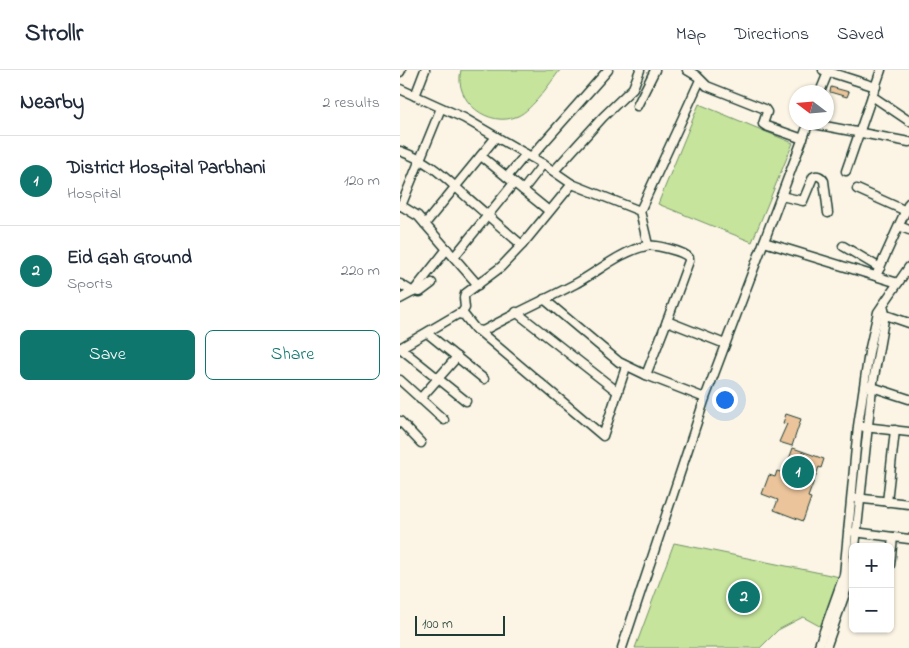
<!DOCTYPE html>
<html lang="en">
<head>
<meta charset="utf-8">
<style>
  :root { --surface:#fff; --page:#f2f2f3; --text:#1f2937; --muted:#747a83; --line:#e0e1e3; --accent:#0f766e }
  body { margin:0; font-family:"Indie Flower",sans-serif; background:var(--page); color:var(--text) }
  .controls { position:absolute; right:15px; bottom:15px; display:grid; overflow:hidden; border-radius:8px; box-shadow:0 1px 4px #0004 }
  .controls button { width:45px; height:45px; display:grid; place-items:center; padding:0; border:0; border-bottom:1px solid var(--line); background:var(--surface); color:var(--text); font:25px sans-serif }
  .compass { position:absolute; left:389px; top:15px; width:45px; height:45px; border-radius:50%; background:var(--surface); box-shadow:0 1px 4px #0004; rotate:286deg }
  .scale { position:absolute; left:15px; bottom:12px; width:90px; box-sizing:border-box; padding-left:5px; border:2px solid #1f3d34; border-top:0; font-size:14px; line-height:18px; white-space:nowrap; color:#1f3d34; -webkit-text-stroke:4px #fcf5e5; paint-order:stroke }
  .you { position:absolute; left:324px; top:329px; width:18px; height:18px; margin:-12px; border:4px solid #fff; border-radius:50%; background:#1a73e8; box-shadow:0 0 0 8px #1a73e833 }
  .badge { display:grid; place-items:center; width:32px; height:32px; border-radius:50%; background:var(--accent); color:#fff; font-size:16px; font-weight:700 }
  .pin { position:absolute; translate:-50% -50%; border:2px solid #fff; box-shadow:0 1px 5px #0006 }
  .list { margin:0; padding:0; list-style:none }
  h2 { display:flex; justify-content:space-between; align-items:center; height:65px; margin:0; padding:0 20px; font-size:21px }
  h2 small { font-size:16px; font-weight:400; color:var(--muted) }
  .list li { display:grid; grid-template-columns:32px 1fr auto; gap:15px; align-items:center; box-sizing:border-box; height:90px; padding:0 20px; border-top:1px solid var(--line) }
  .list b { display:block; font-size:19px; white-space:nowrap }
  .list p { margin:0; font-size:16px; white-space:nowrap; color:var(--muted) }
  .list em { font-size:16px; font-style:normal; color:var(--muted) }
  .actions { display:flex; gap:10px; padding:15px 20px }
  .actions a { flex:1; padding:11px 0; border:1px solid var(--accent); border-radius:8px; text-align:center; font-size:18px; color:var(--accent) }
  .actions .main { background:var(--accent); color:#fff }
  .map { position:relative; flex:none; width:509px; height:578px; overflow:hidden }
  header { display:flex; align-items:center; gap:30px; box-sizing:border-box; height:70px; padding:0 25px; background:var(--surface); border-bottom:1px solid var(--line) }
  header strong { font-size:24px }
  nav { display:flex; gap:28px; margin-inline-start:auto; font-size:18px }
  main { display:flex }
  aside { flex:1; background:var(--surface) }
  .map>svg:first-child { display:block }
  .green { fill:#c6e49c; stroke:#729068 }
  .building { fill:#ebc49b; stroke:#1f3d34 }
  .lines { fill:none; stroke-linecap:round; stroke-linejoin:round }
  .minor-casing { stroke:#1f3d34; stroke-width:11 }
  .minor { stroke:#fcf5e5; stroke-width:8 }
</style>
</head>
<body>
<header>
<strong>Strollr</strong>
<nav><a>Map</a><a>Directions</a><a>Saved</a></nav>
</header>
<main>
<aside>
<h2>Nearby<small>2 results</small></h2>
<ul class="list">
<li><span class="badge">1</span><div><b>District Hospital Parbhani</b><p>Hospital</p></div><em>120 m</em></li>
<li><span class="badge">2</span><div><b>Eid Gah Ground</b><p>Sports</p></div><em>220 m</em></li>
</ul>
<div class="actions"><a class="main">Save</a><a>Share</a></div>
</aside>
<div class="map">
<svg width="509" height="578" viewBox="0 0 509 578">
  <rect width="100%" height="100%" fill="#fcf5e5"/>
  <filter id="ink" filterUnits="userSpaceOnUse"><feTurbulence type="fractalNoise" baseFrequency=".02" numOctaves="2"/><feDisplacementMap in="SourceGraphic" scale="10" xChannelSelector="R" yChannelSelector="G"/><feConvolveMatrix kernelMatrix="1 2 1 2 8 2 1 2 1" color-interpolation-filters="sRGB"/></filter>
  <g filter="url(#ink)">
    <g class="green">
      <path d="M 61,0 L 160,0 C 150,13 133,39 118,46 C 89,59 53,31 61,0 Z"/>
      <polygon points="299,34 393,73 352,172 258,134"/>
      <polygon points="274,473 440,507 425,559 403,547 378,560 360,578 235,578"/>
    </g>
    <g class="building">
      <polygon points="431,17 449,22 447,27 430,22"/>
      <polygon points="386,344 401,349 392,376 379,372 387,354 383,353"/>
      <polygon points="393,378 424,389 421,398 419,397 408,427 411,428 403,451 374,440 378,430 362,424 369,405 375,407 377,401 384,403"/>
    </g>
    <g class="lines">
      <defs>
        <g id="minor">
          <polyline points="287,0 297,6 307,16 365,39 367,42 363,54 366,56 403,69"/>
          <polyline points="423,0 476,17"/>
          <polyline points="0,2 1,0"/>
          <polyline points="0,19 64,48 143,94 172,114 240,141 248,175"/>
          <polyline points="420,22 429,0"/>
          <polyline points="15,26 25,0"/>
          <polyline points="472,26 509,51"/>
          <polyline points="237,36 255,0"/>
          <polyline points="409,53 509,72"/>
          <path d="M 0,81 C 33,93 44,107 69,129 C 86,144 104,160 122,175"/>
          <polyline points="81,86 149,141"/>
          <polyline points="131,87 208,0"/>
          <polyline points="154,101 203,47 233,18 240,0"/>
          <polyline points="446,101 481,0"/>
          <polyline points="107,107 126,84"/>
          <polyline points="457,119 506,141"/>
          <polyline points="123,120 143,94"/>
          <path d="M 381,126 L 403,131 L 413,107 C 417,104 422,107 424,111 L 428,143"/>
          <polyline points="0,135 18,146 78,215"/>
          <polyline points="1,136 41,38"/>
          <polyline points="240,141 300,10"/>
          <polyline points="25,154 96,67"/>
          <polyline points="499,156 509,160"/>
          <polyline points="364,172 498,213"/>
          <polyline points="443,176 480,198"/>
          <polyline points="54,187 114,113"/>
          <polyline points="476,206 509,133"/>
          <polyline points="0,214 13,222 0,229"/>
          <polyline points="13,221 20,222 32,213"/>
          <polyline points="13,222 47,179"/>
          <polyline points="144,229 219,292 246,305 267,251"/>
          <polyline points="116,242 218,322"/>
          <polyline points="480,243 509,253"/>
          <polyline points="61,244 65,238 64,228 65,224 101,197 122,175 172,114"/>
          <polyline points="79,261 203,366 226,297"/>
          <polyline points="27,263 84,309"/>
          <path d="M 0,278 L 58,244 L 64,245 L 76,260 L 83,261 C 113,244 145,230 175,214 C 197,202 222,181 246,176 C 253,174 284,181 289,188 L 289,191 L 267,251 L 325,274"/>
          <polyline points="0,278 66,331"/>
          <polyline points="246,305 305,328"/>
          <polyline points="0,310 44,350"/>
          <polyline points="469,316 509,329"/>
          <polyline points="20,329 57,287"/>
          <polyline points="0,351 21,373"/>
          <polyline points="464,357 509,362"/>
          <polyline points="455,428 509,434"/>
          <polyline points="487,432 495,360"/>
          <polyline points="454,462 509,469"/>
          <polyline points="455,477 472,318 485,244 483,235"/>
          <polyline points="490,495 493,467"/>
          <polyline points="222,578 305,328 409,52"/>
          <polyline points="418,578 444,505 458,356 469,282 478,242 509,197"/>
          <polyline points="426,578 447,518 453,493"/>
        </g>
      </defs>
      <use href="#minor" class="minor-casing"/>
      <use href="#minor" class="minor"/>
    </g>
  </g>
</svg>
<div class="controls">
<button>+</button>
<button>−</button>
</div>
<svg class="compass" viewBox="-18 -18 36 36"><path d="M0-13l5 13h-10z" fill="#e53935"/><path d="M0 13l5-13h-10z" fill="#747a83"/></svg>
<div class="scale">100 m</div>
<div class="you"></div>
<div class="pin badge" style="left:398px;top:402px">1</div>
<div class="pin badge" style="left:344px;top:527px">2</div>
</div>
</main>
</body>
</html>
